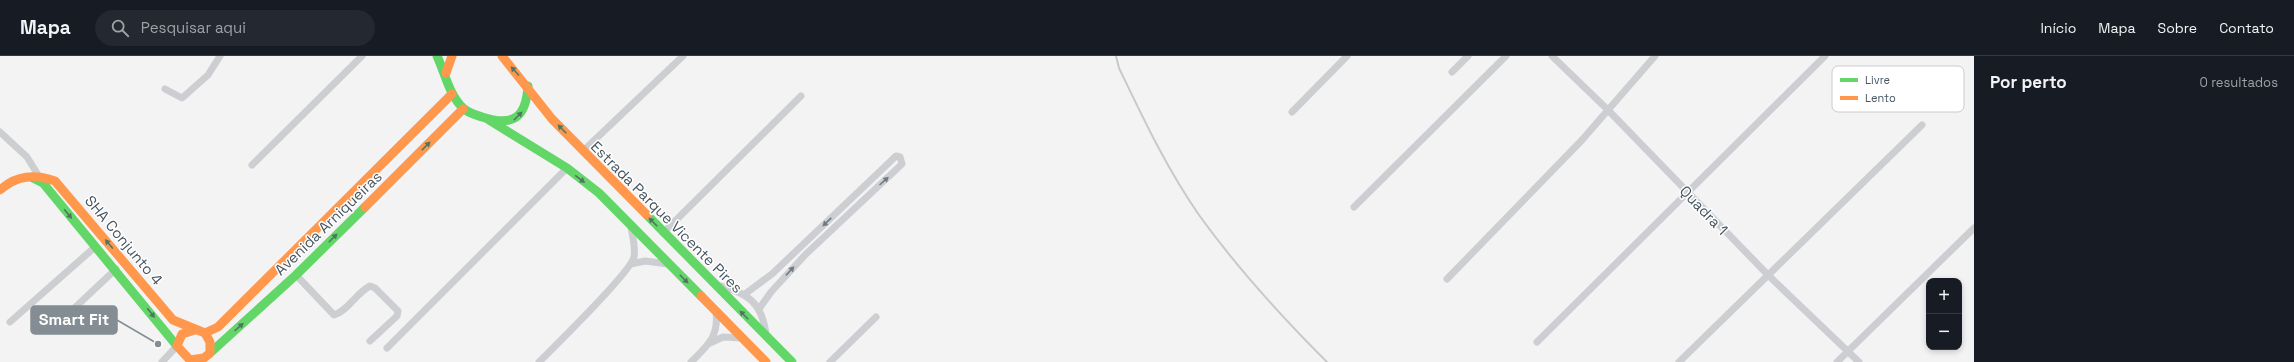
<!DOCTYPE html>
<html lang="pt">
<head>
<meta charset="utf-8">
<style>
  :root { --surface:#171b24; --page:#242831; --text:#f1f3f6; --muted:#9ea1a6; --line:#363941 }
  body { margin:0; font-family:"Space Grotesk",sans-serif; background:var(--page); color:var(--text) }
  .controls { position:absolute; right:12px; bottom:12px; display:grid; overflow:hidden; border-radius:8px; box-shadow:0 2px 6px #0003 }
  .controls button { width:36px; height:36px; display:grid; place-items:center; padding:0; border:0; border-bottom:1px solid var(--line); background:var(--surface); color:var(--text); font:20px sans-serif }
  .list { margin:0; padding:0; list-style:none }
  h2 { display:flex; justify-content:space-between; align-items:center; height:52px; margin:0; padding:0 16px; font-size:17px }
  h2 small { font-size:13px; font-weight:400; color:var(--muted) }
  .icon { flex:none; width:22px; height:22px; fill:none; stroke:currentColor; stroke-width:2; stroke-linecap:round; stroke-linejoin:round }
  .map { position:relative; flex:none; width:1974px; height:306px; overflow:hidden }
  header { display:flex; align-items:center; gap:24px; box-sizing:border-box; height:56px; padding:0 20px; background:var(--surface); border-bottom:1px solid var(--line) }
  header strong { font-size:19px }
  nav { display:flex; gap:22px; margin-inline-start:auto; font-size:14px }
  .search { width:280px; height:36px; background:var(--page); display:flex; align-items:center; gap:10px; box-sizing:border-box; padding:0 14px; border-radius:22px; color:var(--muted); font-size:15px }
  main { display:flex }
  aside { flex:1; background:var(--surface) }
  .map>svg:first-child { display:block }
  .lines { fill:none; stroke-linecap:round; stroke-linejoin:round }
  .street { stroke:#ccced1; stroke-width:7 }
  .fast { stroke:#63d668; stroke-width:9 }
  .slow { stroke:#ff974d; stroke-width:9 }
  .rail { stroke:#c8c9cb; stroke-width:2 }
  .oneway { fill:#4f7662 }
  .oneway2 { fill:#707a82 }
  .labels { text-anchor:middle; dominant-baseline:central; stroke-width:3; stroke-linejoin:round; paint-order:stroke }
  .street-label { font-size:15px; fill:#485660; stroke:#fff }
  .key { fill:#fff; stroke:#c8cccf; stroke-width:1 }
  .key-label { font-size:11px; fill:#485660 }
  .leader { fill:none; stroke:#848d93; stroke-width:1.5 }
  .callout-dot { fill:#848d93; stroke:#fff; stroke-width:1.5 }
  .callout { fill:#848d93; stroke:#848d93; stroke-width:1.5 }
  .callout-label { font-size:16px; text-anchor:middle; font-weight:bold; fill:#fff }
</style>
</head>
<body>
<header>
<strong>Mapa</strong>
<div class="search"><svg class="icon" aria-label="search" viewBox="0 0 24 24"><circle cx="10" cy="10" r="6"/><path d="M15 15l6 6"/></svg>Pesquisar aqui</div>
<nav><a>Início</a><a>Mapa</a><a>Sobre</a><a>Contato</a></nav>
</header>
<main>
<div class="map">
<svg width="1974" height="306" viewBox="0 0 1974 306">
  <rect width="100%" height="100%" fill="#f3f3f3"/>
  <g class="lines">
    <g class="street">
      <polyline points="1552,0 1608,54 1769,220 1859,306"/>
      <polyline points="1452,16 1468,0"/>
      <polyline points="165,33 182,42 208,19 220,0"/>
      <polyline points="1292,56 1347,0"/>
      <polyline points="0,76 27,101 40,122"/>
      <polyline points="583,95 683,0"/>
      <polyline points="252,109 362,0"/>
      <polyline points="1354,151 1506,0"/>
      <polyline points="663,177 801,40"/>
      <polyline points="631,208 645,205 668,208"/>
      <path d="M 296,219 L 334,259 C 349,254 356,237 370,230 L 375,232 L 398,255 L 397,260 L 370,285"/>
      <polyline points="1447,223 1582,84 1655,0"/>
      <path d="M 720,230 C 748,237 762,247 766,278"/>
      <polyline points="745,238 772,218 896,100 900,101 902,108 806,198 771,236 759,253"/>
      <polyline points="10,266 95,191"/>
      <polyline points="51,274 116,213"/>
      <polyline points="1537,286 1825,0"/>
      <polyline points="710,287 723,281 742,282"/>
      <polyline points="387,292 567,112"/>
      <polyline points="162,306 177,290"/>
      <path d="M 539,306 C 555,290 631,216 634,201 C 636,191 632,180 631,170"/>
      <path d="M 691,306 C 708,289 719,281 716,255"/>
      <polyline points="830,306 876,261"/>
      <polyline points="1679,306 1922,69"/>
      <polyline points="1837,306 1974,172"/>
    </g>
    <g class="fast">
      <path d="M 437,0 C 445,17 449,39 463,52 C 468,57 476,59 482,61 C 513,71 526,62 528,30"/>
      <polyline points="489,64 567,112 599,137 701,240"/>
      <polyline points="33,122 43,127 177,290"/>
      <polyline points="647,159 792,306"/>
      <polyline points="210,297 296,219 365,151"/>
    </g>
    <g class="slow">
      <polyline points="502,0 552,63 647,159"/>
      <polyline points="446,17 452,0"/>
      <path d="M 0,134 C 17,119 34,118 55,125 L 173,264 L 205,277 L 210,286 L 210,297 L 204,302 L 190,304 L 177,290 L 182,278 L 195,274"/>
      <polyline points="365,151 463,53"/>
      <polyline points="701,240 766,306"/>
      <polyline points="205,277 218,271 452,38"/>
    </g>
    <path class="rail" d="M 1116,0 L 1119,12 C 1143,62 1167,113 1199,159 C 1237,212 1281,260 1327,306"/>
  </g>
  <defs><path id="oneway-solid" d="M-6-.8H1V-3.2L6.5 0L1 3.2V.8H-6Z"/></defs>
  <g class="oneway">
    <use href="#oneway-solid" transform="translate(515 15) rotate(-132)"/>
    <use href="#oneway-solid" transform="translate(518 60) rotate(-45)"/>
    <use href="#oneway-solid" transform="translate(562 73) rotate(-134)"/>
    <use href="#oneway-solid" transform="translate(426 90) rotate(-45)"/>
    <use href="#oneway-solid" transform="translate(580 123) rotate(37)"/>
    <use href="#oneway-solid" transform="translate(68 158) rotate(51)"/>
    <use href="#oneway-solid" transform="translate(653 166) rotate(-135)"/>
    <use href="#oneway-solid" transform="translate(333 182) rotate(-45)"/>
    <use href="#oneway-solid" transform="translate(109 188) rotate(-130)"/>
    <use href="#oneway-solid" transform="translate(684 223) rotate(45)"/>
    <use href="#oneway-solid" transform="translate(151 257) rotate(52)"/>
    <use href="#oneway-solid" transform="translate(744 259) rotate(-135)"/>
    <use href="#oneway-solid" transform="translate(239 271) rotate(-42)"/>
  </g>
  <g class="oneway2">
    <use href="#oneway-solid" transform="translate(884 125) rotate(-42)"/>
    <use href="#oneway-solid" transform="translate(827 166) rotate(136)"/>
    <use href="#oneway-solid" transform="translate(790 215) rotate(-47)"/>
  </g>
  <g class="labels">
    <g class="street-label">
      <text transform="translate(1704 154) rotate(46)">Quadra 1</text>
      <text transform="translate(667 161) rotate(45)">Estrada Parque Vicente Pires</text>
      <text transform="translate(328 167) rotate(-44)">Avenida Arniqueiras</text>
      <text transform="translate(124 184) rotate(50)">SHA Conjunto 4</text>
    </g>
  </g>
  <rect x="1832" y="10" width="132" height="46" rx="6" class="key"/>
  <rect x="1840" y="22" width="18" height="4" fill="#63d668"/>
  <rect x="1840" y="40" width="18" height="4" fill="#ff974d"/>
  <g class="key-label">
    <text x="1865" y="28">Livre</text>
    <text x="1865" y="46">Lento</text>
  </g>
  <path class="leader" d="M158 288L117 264"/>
  <circle class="callout-dot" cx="158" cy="288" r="4"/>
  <rect class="callout" x="31" y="250" width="86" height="28" rx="4"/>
  <g class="callout-label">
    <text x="74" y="269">Smart Fit</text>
  </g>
</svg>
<div class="controls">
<button>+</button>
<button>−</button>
</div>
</div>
<aside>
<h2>Por perto<small>0 resultados</small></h2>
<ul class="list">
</ul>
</aside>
</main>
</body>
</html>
